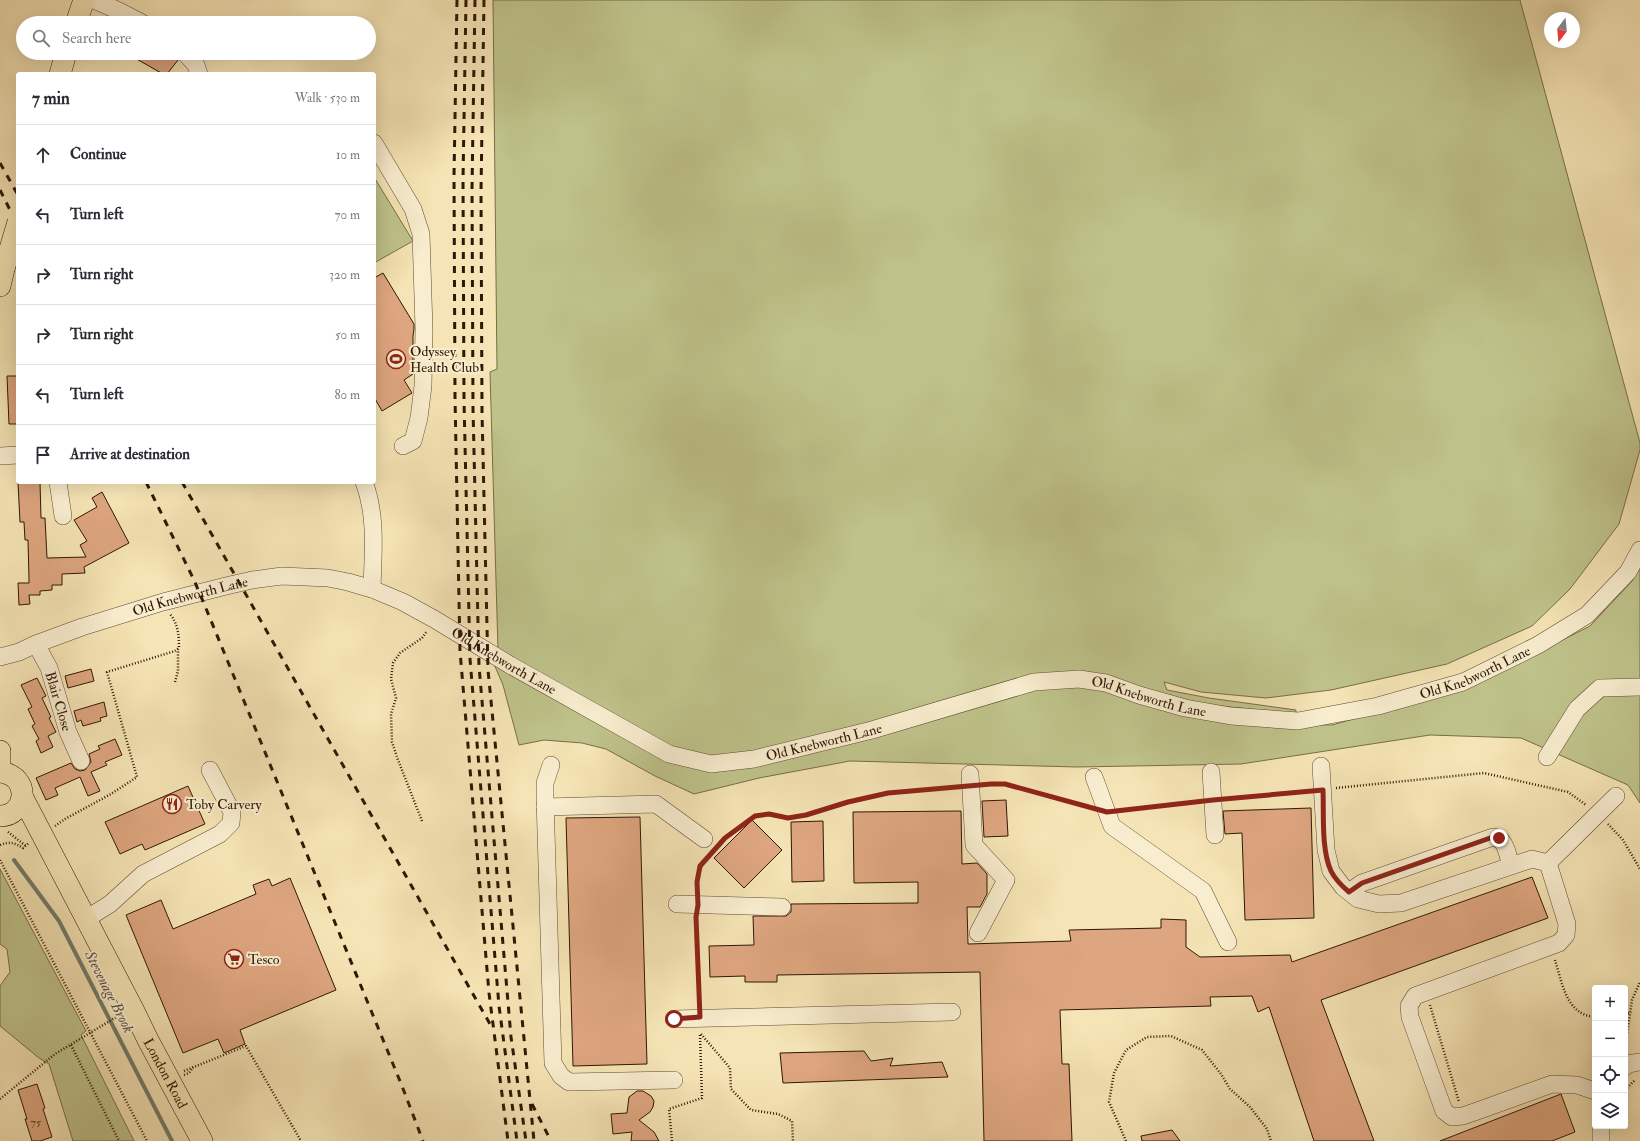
<!DOCTYPE html>
<html lang="en">
<head>
<meta charset="utf-8">
<style>
  :root { --surface:#fff; --page:#f2f2f3; --text:#2b2b33; --muted:#7c7c81; --line:#e1e1e2 }
  body { margin:0; font-family:"IM FELL Double Pica",serif; background:var(--page); color:var(--text) }
  .controls { position:absolute; right:12px; bottom:12px; display:grid; overflow:hidden; border-radius:4px; box-shadow:0 4px 16px #0002 }
  .controls button { width:36px; height:36px; display:grid; place-items:center; padding:0; border:0; border-bottom:1px solid var(--line); background:var(--surface); color:var(--text); font:20px sans-serif }
  .compass { position:absolute; left:1544px; top:12px; width:36px; height:36px; border-radius:50%; background:var(--surface); box-shadow:0 4px 16px #0002; rotate:196deg }
  .stop { position:absolute; width:12px; height:12px; margin:-9px; border:3px solid #8f2418; border-radius:50%; background:#fff }
  .stop.end { background:#8f2418; border-color:#fff; box-shadow:0 1px 4px #0008 }
  .list { margin:0; padding:0; list-style:none }
  h2 { display:flex; justify-content:space-between; align-items:center; height:52px; margin:0; padding:0 16px; font-size:17px }
  h2 small { font-size:13px; font-weight:400; color:var(--muted) }
  .list li { display:grid; grid-template-columns:26px 1fr auto; gap:12px; align-items:center; box-sizing:border-box; height:60px; padding:0 16px; border-top:1px solid var(--line) }
  .list b { display:block; font-size:15px; white-space:nowrap }
  .list em { font-size:13px; font-style:normal; color:var(--muted) }
  .icon { flex:none; width:22px; height:22px; fill:none; stroke:currentColor; stroke-width:2; stroke-linecap:round; stroke-linejoin:round }
  .map { position:relative; flex:none; width:1640px; height:1141px; overflow:hidden }
  .search { position:absolute; background:var(--surface); box-shadow:0 4px 16px #0002; left:16px; top:16px; width:360px; height:44px; display:flex; align-items:center; gap:10px; box-sizing:border-box; padding:0 14px; border-radius:22px; color:var(--muted); font-size:15px }
  .panel { position:absolute; background:var(--surface); box-shadow:0 4px 16px #0002; left:16px; top:72px; width:360px; height:412px; border-radius:4px }
  .map>svg:first-child { display:block }
  .green { fill:#bfc38b; stroke:#786d48 }
  .lines { fill:none; stroke-linecap:round; stroke-linejoin:round }
  .stream { stroke:#717b6c; stroke-width:4 }
  .building { fill:#dea680; stroke:#301704 }
  .minor-casing { stroke:#614a30; stroke-width:18 }
  .major-casing { stroke:#301704; stroke-width:22 }
  .path { stroke:#301704; stroke-width:2.5; stroke-dasharray:1 2; stroke-linecap:butt }
  .minor { stroke:#f8edcf; stroke-width:17 }
  .major { stroke:#f5e4b5; stroke-width:21 }
  .rail { stroke:#301704; stroke-width:3; stroke-dasharray:7 7; stroke-linecap:butt }
  .major-bridge-casing { stroke:#301704; stroke-width:22; stroke-linecap:butt }
  .major-bridge { stroke:#f5e4b5; stroke-width:21 }
  .route { stroke:#8f2418; stroke-width:5 }
  .labels { text-anchor:middle; dominant-baseline:central; stroke-width:4; stroke-linejoin:round; paint-order:stroke }
  .number-label { font-size:12px; fill:#5c3b23 }
  .poi-label { font-size:14px; fill:#301704; stroke:#f8edcf; text-anchor:start }
  .street-label { font-size:14px; fill:#301704; stroke:#f8edcf }
  .water-label { font-size:15px; font-style:italic; fill:#565141; stroke:#f8edcf }
</style>
</head>
<body>
<div class="map">
<svg width="1640" height="1141" viewBox="0 0 1640 1141">
  <rect width="100%" height="100%" fill="#f5e4b5"/>
  <filter id="stains"><feTurbulence type="fractalNoise" baseFrequency=".005" numOctaves="4"/><feColorMatrix values="0 0 0 0 .2 0 0 0 0 .09 0 0 0 0 .02 0 0 0 .5 -.17"/></filter>
  <radialGradient id="worn" r=".72"><stop offset=".6" stop-color="#630" stop-opacity="0"/><stop offset="1" stop-color="#630" stop-opacity=".3"/></radialGradient>
  <g class="green">
    <polygon points="493,0 1520,0 1640,443 1640,450 1619,524 1570,589 1532,626 1447,664 1331,690 1266,698 1201,692 1164,682 1167,690 1209,698 1296,710 1296,714 1203,704 1083,673 749,755 710,758 671,748 498,650 490,372 497,369"/>
    <polygon points="374,177 413,241 374,263"/>
    <polygon points="1640,567 1640,803 1628,785 1521,738 1430,735 1241,764 1077,767 850,761 759,778 694,794 655,776 606,749 582,743 544,740 519,745 503,685 494,664 705,770 792,758 1034,689 1071,685 1101,689 1254,724 1332,725 1436,696 1513,665 1590,626 1632,581"/>
    <polygon points="0,869 86,1031 81,1035 134,1141 73,1141 49,1064 39,1058 0,1026 0,986 10,972 7,949 0,944"/>
  </g>
  <g class="lines">
    <polyline class="stream" points="14,860 59,921 172,1141"/>
  </g>
  <g class="building">
    <polygon points="126,53 174,53 178,60 167,74 163,74"/>
    <polygon points="383,273 414,324 414,329 413,336 413,374 404,380 412,393 382,411 374,397 374,278"/>
    <polygon points="7,376 18,376 18,424 9,424"/>
    <polygon points="18,482 40,482 41,518 45,518 47,558 86,557 80,545 87,541 74,520 97,507 92,498 102,492 129,543 84,567 85,573 62,574 62,585 52,585 52,590 40,591 40,595 29,595 30,604 19,605 18,583 29,583 29,579 28,540 25,540 24,522 20,522"/>
    <polygon points="91,669 94,681 68,688 65,676"/>
    <polygon points="37,678 46,696 42,698 51,717 49,718 56,732 48,736 53,747 41,753 36,741 39,739 32,726 35,724 28,709 32,707 21,685"/>
    <polygon points="104,702 107,716 100,718 101,721 83,726 81,720 77,722 74,711"/>
    <polygon points="115,739 122,755 105,762 107,765 91,772 100,791 88,796 80,777 55,788 58,795 46,800 36,778 71,763 75,769 80,771 85,770 91,762 89,754 100,749 98,746"/>
    <polygon points="188,786 205,824 145,850 142,844 120,854 105,822"/>
    <polygon points="1006,800 1008,836 984,837 982,801"/>
    <polygon points="1311,808 1314,918 1245,920 1242,833 1225,834 1223,811"/>
    <polygon points="961,811 962,864 977,863 987,874 987,894 980,907 967,907 968,944 1071,941 1069,930 1161,928 1161,919 1186,920 1186,947 1200,957 1290,955 1292,962 1532,877 1548,918 1321,1000 1374,1141 1314,1141 1269,1007 1258,1012 1252,996 1210,997 1211,1006 1060,1010 1062,1064 1069,1064 1072,1141 984,1141 980,972 777,975 777,982 745,982 745,976 710,977 709,946 754,945 753,916 786,916 791,912 791,904 918,903 918,882 854,883 853,812"/>
    <polygon points="640,817 647,1064 573,1066 566,818"/>
    <polygon points="752,820 782,850 744,888 714,858"/>
    <polygon points="823,821 824,881 792,882 791,822"/>
    <polygon points="290,878 336,990 240,1030 245,1044 224,1053 218,1039 183,1053 126,915 161,900 173,929 256,894 253,885 269,879 272,886"/>
    <polygon points="864,1051 871,1061 893,1058 890,1066 942,1062 948,1077 783,1083 780,1053"/>
    <polygon points="37,1084 45,1108 43,1109 52,1137 40,1141 32,1141 25,1119 27,1119 18,1090"/>
    <polygon points="637,1091 643,1091 651,1096 654,1101 653,1107 650,1112 639,1120 654,1132 659,1141 631,1141 632,1132 613,1134 611,1114 627,1113 629,1097"/>
    <polygon points="1561,1094 1575,1132 1552,1141 1440,1141"/>
    <polygon points="1172,1130 1180,1141 1142,1141 1141,1136"/>
  </g>
  <g class="lines">
    <defs>
      <g id="minor">
        <polyline points="94,0 119,11 142,23"/>
        <polyline points="185,53 196,65 199,74"/>
        <polyline points="374,143 413,209 421,234 424,329 423,386 419,418 413,441 403,446"/>
        <polyline points="0,456 18,455"/>
        <polyline points="58,482 63,516"/>
        <path d="M 364,482 C 377,516 373,553 372,589"/>
        <path id="s1" d="M 36,644 L 49,668 L 68,732 L 81,761"/>
        <path id="s2" d="M 0,657 L 19,652 L 36,644 L 82,627 L 163,602 L 226,586 L 252,580 L 282,576 L 328,578 L 348,582 L 372,589 L 403,602 L 434,619 L 510,665 L 669,754 L 711,764 L 754,759 L 872,730 L 1034,682 L 1079,679 L 1106,683 L 1139,695 L 1185,708 L 1231,716 L 1298,721 L 1378,706 L 1463,682 L 1538,645 L 1587,615 L 1628,572 L 1640,550"/>
        <polyline points="1547,757 1577,709 1600,688 1640,687"/>
        <polyline points="551,765 545,783 545,798 553,1063 561,1076 569,1082 674,1080"/>
        <polyline points="1321,766 1326,850 1331,871 1343,887 1358,899 1379,904 1401,903 1532,859 1548,863"/>
        <polyline points="1211,772 1215,835"/>
        <polyline points="970,774 974,845 1006,880 978,933"/>
        <polyline points="1094,777 1112,826 1203,891 1228,942"/>
        <polyline points="545,807 656,804 704,839"/>
        <polyline points="1548,863 1567,924 1566,935 1559,943 1415,996 1409,1006 1410,1017 1444,1111 1452,1117 1463,1116 1480,1110 1552,1084 1577,1085 1595,1091"/>
        <polyline points="1548,863 1616,796"/>
        <path d="M 1349,892 L 1362,883 L 1493,837 C 1506,838 1507,854 1511,865"/>
        <polyline points="677,904 782,907"/>
        <polyline points="86,919 110,904 143,874 220,834 231,823 232,812 210,770"/>
        <polyline points="674,1019 952,1012"/>
        <polyline points="1625,1067 1628,1064 1640,1062"/>
        <polyline points="1601,1126 1601,1141"/>
      </g>
      <g id="major">
        <polyline points="76,23 84,0"/>
        <polyline points="60,74 66,53"/>
        <polyline points="0,286 4,269"/>
        <polyline points="0,751 0,762"/>
        <path d="M 0,772 C 32,776 27,816 0,816"/>
        <path id="s3" d="M 23,798 L 133,1009 L 148,1040 L 202,1141"/>
      </g>
    </defs>
    <use href="#minor" class="minor-casing"/>
    <use href="#major" class="major-casing"/>
    <g class="path">
      <polyline points="175,682 178,671 178,649"/>
      <polyline points="985,785 1005,784 1089,807"/>
      <polyline points="1336,788 1484,773 1568,792 1586,805"/>
      <polyline points="1227,798 1307,791"/>
      <polyline points="1121,810 1198,801"/>
      <polyline points="422,821 398,760 392,742 391,714 396,698 391,679 393,663 400,653 422,638 427,631"/>
      <polyline points="1608,824 1623,840 1640,869"/>
      <path d="M 55,826 L 65,819 L 111,794 L 137,777 L 107,672 L 175,651 L 179,648 C 179,635 178,624 170,614"/>
      <polyline points="8,832 26,846"/>
      <polyline points="719,844 725,838 755,817 769,814 788,818 806,815 848,802 888,793 956,787"/>
      <path d="M 0,845 C 10,841 15,843 23,848 L 29,843"/>
      <polyline points="0,860 147,1141"/>
      <path d="M 697,891 C 697,873 700,866 712,852"/>
      <polyline points="696,918 699,1005"/>
      <path d="M 1555,960 C 1562,982 1566,1015 1595,1017"/>
      <polyline points="1430,1005 1459,1102"/>
      <polyline points="1625,1014 1631,1012"/>
      <polyline points="701,1034 730,1068 731,1089 751,1110 778,1114 792,1121 793,1141"/>
      <polyline points="71,1045 119,1141"/>
      <polyline points="1625,1048 1632,1000 1640,982"/>
      <polyline points="184,1071 246,1046 301,1141"/>
      <polyline points="184,1075 189,1073 193,1067"/>
      <polyline points="1625,1090 1635,1080"/>
      <polyline points="0,1099 55,1054 118,1016"/>
      <polyline points="672,1141 669,1109 702,1098 700,1034"/>
      <polyline points="1126,1141 1109,1102 1114,1073 1126,1050 1147,1037 1171,1036 1202,1050 1221,1074 1230,1089 1250,1107 1267,1129 1271,1141"/>
    </g>
    <use href="#minor" class="minor"/>
    <use href="#major" class="major"/>
    <g class="rail">
      <polyline points="457,0 454,176 455,397 460,651 489,993 508,1141"/>
      <polyline points="466,0 463,180 464,401 470,659 499,1006 517,1141"/>
      <polyline points="475,0 472,188 473,409 479,666 511,1037 526,1141"/>
      <polyline points="484,0 481,191 482,412 488,670 534,1141"/>
      <polyline points="0,163 18,195"/>
      <polyline points="0,190 18,226"/>
      <polyline points="146,482 194,580 205,606 402,1086 423,1141"/>
      <polyline points="182,482 490,1024"/>
      <polyline points="532,1104 551,1141"/>
    </g>
    <defs>
      <polyline id="major-bridge" points="4,269 18,222"/>
    </defs>
    <use href="#major-bridge" class="major-bridge-casing"/>
    <use href="#major-bridge" class="major-bridge"/>
  </g>
  <g class="lines">
    <path class="route" d="M 674,1019 L 700,1017 L 696,917 L 698,905 L 697,882 L 700,866 L 725,838 L 755,816 L 769,814 L 788,818 L 806,815 L 848,802 L 888,793 L 991,784 L 1005,784 L 1107,812 L 1213,800 L 1323,790 C 1324,814 1321,849 1331,871 C 1335,879 1343,887 1349,892 L 1362,883 L 1493,837 L 1499,838"/>
  </g>
  <defs>
    <symbol id="stadium-ring" viewBox="-11 -11 22 22"><circle r="9.5" fill="#f8edcf" stroke="#8f2418" stroke-width="1.5"/><path d="M0-5a6.5 5 0 1 0 0 10a6.5 5 0 1 0 0-10ZM-3.5-1.8h7v3.6h-7Z" fill="#8f2418"/></symbol>
    <symbol id="restaurant-ring" viewBox="-11 -11 22 22"><circle r="9.5" fill="#f8edcf" stroke="#8f2418" stroke-width="1.5"/><path d="M-5-6h1v4h1v-4h1v4h1v-4h1v5L-1.5 .5V6h-2V.5L-5-1ZM5-6V6H3V1.5H1.5Q1.5-4 5-6Z" fill="#8f2418"/></symbol>
    <symbol id="supermarket-ring" viewBox="-11 -11 22 22"><circle r="9.5" fill="#f8edcf" stroke="#8f2418" stroke-width="1.5"/><path d="M-6-5.5h2.5l.6 2H6L4.5 2H-2.5L-4.4-4H-6ZM-1.5 3.2a1.3 1.3 0 1 0 .1 0ZM3 3.2a1.3 1.3 0 1 0 .1 0Z" fill="#8f2418"/></symbol>
  </defs>
  <g fill-rule="evenodd">
    <use href="#stadium-ring" x="385" y="348" width="22" height="22"/>
    <use href="#restaurant-ring" x="161" y="793" width="22" height="22"/>
    <use href="#supermarket-ring" x="223" y="948" width="22" height="22"/>
  </g>
  <g class="labels">
    <g class="number-label">
      <text x="36" y="1122">75</text>
    </g>
    <g class="poi-label">
      <text x="410" y="351">Odyssey<tspan x="410" dy="16">Health Club</tspan></text>
      <text x="186" y="804">Toby Carvery</text>
      <text x="248" y="959">Tesco</text>
    </g>
    <g class="street-label">
      <text stroke="none"><textPath href="#s2" startOffset="200">Old Knebworth Lane</textPath></text>
      <text stroke="none"><textPath href="#s2" startOffset="536">Old Knebworth Lane</textPath></text>
      <text stroke="none"><textPath href="#s2" startOffset="1556">Old Knebworth Lane</textPath></text>
      <text stroke="none"><textPath href="#s2" startOffset="1220">Old Knebworth Lane</textPath></text>
      <text stroke="none"><textPath href="#s1" startOffset="62">Blair Close</textPath></text>
      <text stroke="none"><textPath href="#s2" startOffset="884">Old Knebworth Lane</textPath></text>
      <text stroke="none"><textPath href="#s3" startOffset="310">London Road</textPath></text>
    </g>
    <g class="water-label">
      <text transform="translate(109 992) rotate(63)">Stevenage Brook</text>
    </g>
  </g>
  <rect width="100%" height="100%" filter="url(#stains)"/>
  <rect width="100%" height="100%" fill="url(#worn)"/>
</svg>
<div class="controls">
<button>+</button>
<button>−</button>
<button><svg class="icon" aria-label="locate" viewBox="0 0 24 24"><circle cx="12" cy="12" r="6"/><path d="M12 2v4M12 18v4M2 12h4M18 12h4"/></svg></button>
<button><svg class="icon" aria-label="layers" viewBox="0 0 24 24"><path d="M12 4l9 5-9 5-9-5zM3 14l9 5 9-5"/></svg></button>
</div>
<svg class="compass" viewBox="-18 -18 36 36"><path d="M0-13l5 13h-10z" fill="#e53935"/><path d="M0 13l5-13h-10z" fill="#7c7c81"/></svg>
<div class="stop" style="left:674px;top:1019px"></div>
<div class="stop end" style="left:1499px;top:838px"></div>
<div class="search"><svg class="icon" aria-label="search" viewBox="0 0 24 24"><circle cx="10" cy="10" r="6"/><path d="M15 15l6 6"/></svg>Search here</div>
<section class="panel">
<h2>7 min<small>Walk · 530 m</small></h2>
<ul class="list">
<li><svg class="icon" aria-label="ahead" viewBox="0 0 24 24"><path d="M12 20V5M6 11l6-6 6 6"/></svg><div><b>Continue</b></div><em>10 m</em></li>
<li><svg class="icon" aria-label="left" viewBox="0 0 24 24"><path d="M17 20v-9H6M10 6l-5 5 5 5"/></svg><div><b>Turn left</b></div><em>70 m</em></li>
<li><svg class="icon" aria-label="right" viewBox="0 0 24 24"><path d="M7 20v-9h11M14 6l5 5-5 5"/></svg><div><b>Turn right</b></div><em>320 m</em></li>
<li><svg class="icon" aria-label="right" viewBox="0 0 24 24"><path d="M7 20v-9h11M14 6l5 5-5 5"/></svg><div><b>Turn right</b></div><em>50 m</em></li>
<li><svg class="icon" aria-label="left" viewBox="0 0 24 24"><path d="M17 20v-9H6M10 6l-5 5 5 5"/></svg><div><b>Turn left</b></div><em>80 m</em></li>
<li><svg class="icon" aria-label="arrive" viewBox="0 0 24 24"><path d="M6 21V4h12l-3 4 3 4H6"/></svg><div><b>Arrive at destination</b></div></li>
</ul>
</section>
</div>
</body>
</html>
